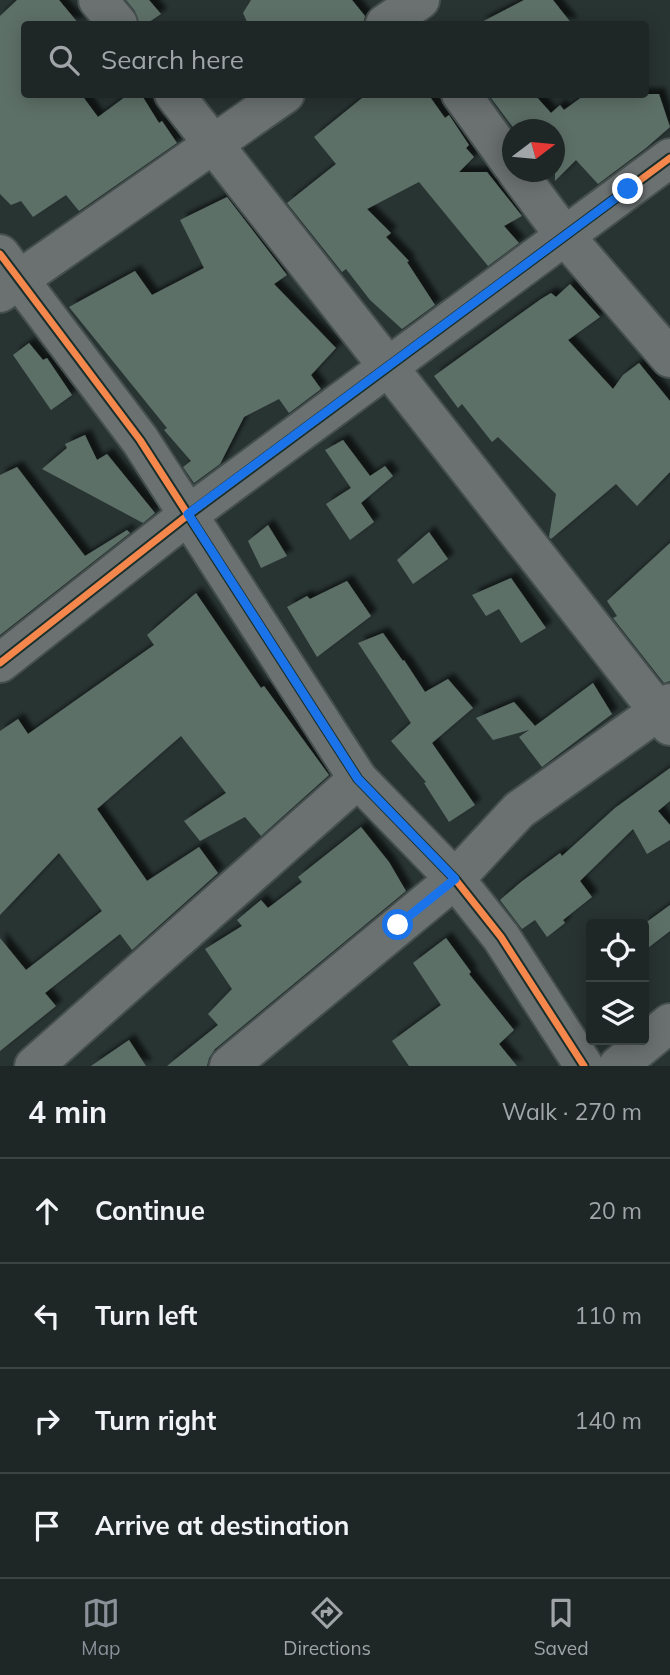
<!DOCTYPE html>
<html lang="en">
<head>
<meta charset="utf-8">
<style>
  :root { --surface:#1e2726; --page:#2b3332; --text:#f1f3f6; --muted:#a1a5a7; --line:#3c4443; --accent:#8c9099 }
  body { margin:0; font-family:Mulish,sans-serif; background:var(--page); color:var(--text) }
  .controls { position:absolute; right:21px; bottom:21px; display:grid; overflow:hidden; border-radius:7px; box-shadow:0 4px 18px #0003 }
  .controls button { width:63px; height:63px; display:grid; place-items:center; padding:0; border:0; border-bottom:2px solid var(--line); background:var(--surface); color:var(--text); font:35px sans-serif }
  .compass { position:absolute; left:502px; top:119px; width:63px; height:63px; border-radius:50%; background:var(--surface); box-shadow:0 4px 18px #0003; rotate:74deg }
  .stop { position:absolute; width:21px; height:21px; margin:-16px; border:5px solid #1a73e8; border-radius:50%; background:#fff }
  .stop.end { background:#1a73e8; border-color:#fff; box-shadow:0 2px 7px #0008 }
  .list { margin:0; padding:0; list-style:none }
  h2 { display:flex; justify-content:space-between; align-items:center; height:91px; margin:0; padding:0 28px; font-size:30px }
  h2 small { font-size:23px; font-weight:400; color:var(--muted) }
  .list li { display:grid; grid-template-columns:46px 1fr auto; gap:21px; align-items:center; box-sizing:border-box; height:105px; padding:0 28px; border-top:2px solid var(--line) }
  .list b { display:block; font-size:26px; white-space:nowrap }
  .list em { font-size:23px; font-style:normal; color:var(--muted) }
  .icon { flex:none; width:38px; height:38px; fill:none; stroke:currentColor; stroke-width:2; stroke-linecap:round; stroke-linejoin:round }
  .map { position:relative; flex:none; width:670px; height:1066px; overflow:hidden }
  .search { position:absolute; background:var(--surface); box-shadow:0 4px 18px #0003; left:21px; right:21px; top:21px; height:77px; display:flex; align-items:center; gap:18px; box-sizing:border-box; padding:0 24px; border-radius:7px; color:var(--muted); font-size:26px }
  .sheet { height:511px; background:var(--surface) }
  nav { display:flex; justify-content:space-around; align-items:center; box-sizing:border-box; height:98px; border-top:2px solid var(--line); background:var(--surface); font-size:19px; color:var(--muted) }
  nav a { display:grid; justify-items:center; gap:4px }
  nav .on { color:var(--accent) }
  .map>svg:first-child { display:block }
  .building { fill:#5d6f68; filter:url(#shadow) }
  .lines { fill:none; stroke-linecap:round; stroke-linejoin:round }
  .minor-casing { stroke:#454f4d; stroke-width:42 }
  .minor { stroke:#6b7070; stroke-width:38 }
  .cycleway-casing { stroke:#192f2b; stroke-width:11 }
  .cycleway { stroke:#f5874c; stroke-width:7 }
  .route { stroke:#1a73e8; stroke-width:9 }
</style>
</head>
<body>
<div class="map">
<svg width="670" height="1066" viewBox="0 0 670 1066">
  <defs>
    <filter id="shadow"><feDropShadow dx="6" dy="-6" stdDeviation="2" flood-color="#0009"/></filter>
  </defs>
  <rect width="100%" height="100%" fill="#283432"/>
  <g class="building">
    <polygon points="17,0 59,0 79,24 24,24 24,94 81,94 98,117 129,94 141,94 159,123 162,121 177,143 79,211 66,195 33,217 21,201 11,205 0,194 0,16"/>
    <polygon points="126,0 149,0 161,14 146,24 139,24 135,11"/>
    <polygon points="251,0 352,0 365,16 363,24 248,24 243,13"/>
    <polygon points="524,0 553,0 572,24 478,24"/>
    <polygon points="367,94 428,94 445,118 449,115 469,145 466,148 474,157 459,172 487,172 522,216 504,226 519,243 488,266 419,182 367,209 391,233 386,237 409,261 407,262 435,305 402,329 370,300 346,269 342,272 287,203 336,164 314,137"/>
    <polygon points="488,94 534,94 551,113 560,105 564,110 586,94 659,94 670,127 646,148 598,184 576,160 555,181 555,130 515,130"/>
    <polygon points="227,197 287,275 274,284 336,348 311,375 321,389 289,413 279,399 244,417 220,464 194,483 183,467 191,461 164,430 167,428 69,307 135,271 152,295 204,268 180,220"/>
    <polygon points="570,284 600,317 568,340 613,389 623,375 639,363 670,401 670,472 637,506 616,484 551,539 549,537 556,494 498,437 492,442 462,404 458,408 434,376 541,299 551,293 556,297"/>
    <polygon points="29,343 43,360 47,358 72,395 51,410 13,355"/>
    <polygon points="85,435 97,460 107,454 155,513 143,523 42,469 67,448 65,444"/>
    <polygon points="343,440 370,476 385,466 393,476 361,503 374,522 350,540 326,504 351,488 325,450"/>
    <polygon points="17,467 85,556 127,530 130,533 0,635 0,475"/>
    <polygon points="268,525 287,556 261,568 248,541"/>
    <polygon points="429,532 448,559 413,584 397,560"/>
    <polygon points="670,543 670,681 664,683 613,618 617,616 607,601"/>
    <polygon points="511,578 546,628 521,643 499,609 486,616 472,595"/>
    <polygon points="347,581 371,616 317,657 287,607 307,596 310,599"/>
    <polygon points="196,593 261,688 264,686 329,775 261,836 245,817 200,841 184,821 226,793 181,736 97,809 147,881 199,847 218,873 132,950 120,934 45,993 56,1006 0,1051 0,938 26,970 102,911 59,853 0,915 0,731 18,719 28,734 154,645 147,635"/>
    <polygon points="383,633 403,661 404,660 425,692 448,679 473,708 432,743 475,805 449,822 424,783 426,782 391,741 411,723 358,643"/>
    <polygon points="593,683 612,714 542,767 519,737 529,730 493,740 476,718 514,702 535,726"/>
    <polygon points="670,768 670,801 658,811 670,825 670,840 647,854 633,829 580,881 592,897 563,920 565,923 547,937 535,920 522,929 500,900 521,882 560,853 562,856 615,808"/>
    <polygon points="361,827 389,862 406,891 215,1049 209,1058 207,1066 167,1066 218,1025 208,1014 232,989 205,949 242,926 237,920 261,900 268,908 302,882 298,877"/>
    <polygon points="670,905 670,931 644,951 644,924"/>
    <polygon points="446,938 471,972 469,974 514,1030 499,1044 517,1066 409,1066 392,1041 441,1005 413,963"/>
    <polygon points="129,1040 146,1066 91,1066"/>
  </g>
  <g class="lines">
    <defs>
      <g id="minor">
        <polyline points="98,0 118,24"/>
        <polyline points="385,24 420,0"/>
        <polyline points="174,94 670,726"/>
        <polyline points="461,94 512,165"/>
        <polyline points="517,172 564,235 670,358"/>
        <polyline points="0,254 140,440 358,779 455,879 501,937 584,1066"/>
        <polyline points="0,293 285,94"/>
        <polyline points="0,663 188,515 670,158"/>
        <polyline points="34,1066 358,779"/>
        <polyline points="229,1066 455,879 519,810 670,703"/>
        <polyline points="618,1066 670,1023"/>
      </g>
    </defs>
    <use href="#minor" class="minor-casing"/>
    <use href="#minor" class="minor"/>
    <defs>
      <g id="cycleway">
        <polyline points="0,254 140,440 358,779 455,879 501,937 584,1066"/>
        <polyline points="0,663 188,515 670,158"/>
      </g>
    </defs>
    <use href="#cycleway" class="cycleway-casing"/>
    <use href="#cycleway" class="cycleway"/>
  </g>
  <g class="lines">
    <polyline class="route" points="398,925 455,879 358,779 188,514 628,189"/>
  </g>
</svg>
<div class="controls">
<button><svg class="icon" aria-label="locate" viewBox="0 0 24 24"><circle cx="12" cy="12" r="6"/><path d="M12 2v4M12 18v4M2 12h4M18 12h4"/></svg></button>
<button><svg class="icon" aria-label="layers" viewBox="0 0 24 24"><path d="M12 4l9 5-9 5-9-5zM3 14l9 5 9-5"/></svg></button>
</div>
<svg class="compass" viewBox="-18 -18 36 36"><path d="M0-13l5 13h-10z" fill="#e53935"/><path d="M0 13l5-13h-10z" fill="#a1a5a7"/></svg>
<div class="stop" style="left:398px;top:925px"></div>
<div class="stop end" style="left:628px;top:189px"></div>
<div class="search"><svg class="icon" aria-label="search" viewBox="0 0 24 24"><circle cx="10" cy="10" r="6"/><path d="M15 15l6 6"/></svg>Search here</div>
</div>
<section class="sheet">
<h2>4 min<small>Walk · 270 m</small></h2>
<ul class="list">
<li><svg class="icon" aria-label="ahead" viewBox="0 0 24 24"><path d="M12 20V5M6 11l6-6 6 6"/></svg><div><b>Continue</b></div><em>20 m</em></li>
<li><svg class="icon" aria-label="left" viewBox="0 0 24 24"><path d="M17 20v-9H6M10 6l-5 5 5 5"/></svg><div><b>Turn left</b></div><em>110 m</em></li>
<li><svg class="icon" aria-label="right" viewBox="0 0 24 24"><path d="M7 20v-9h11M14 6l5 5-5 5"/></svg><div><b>Turn right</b></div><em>140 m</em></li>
<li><svg class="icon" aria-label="arrive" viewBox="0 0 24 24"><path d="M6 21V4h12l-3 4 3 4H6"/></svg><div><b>Arrive at destination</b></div></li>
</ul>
</section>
<nav>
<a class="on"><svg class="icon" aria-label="map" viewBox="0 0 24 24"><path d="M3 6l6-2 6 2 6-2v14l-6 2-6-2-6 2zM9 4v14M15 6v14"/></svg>Map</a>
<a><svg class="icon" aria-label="directions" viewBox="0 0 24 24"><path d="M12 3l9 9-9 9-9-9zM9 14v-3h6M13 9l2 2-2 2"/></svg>Directions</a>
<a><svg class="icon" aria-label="saved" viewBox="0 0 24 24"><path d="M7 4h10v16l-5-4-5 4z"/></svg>Saved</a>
</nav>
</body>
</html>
